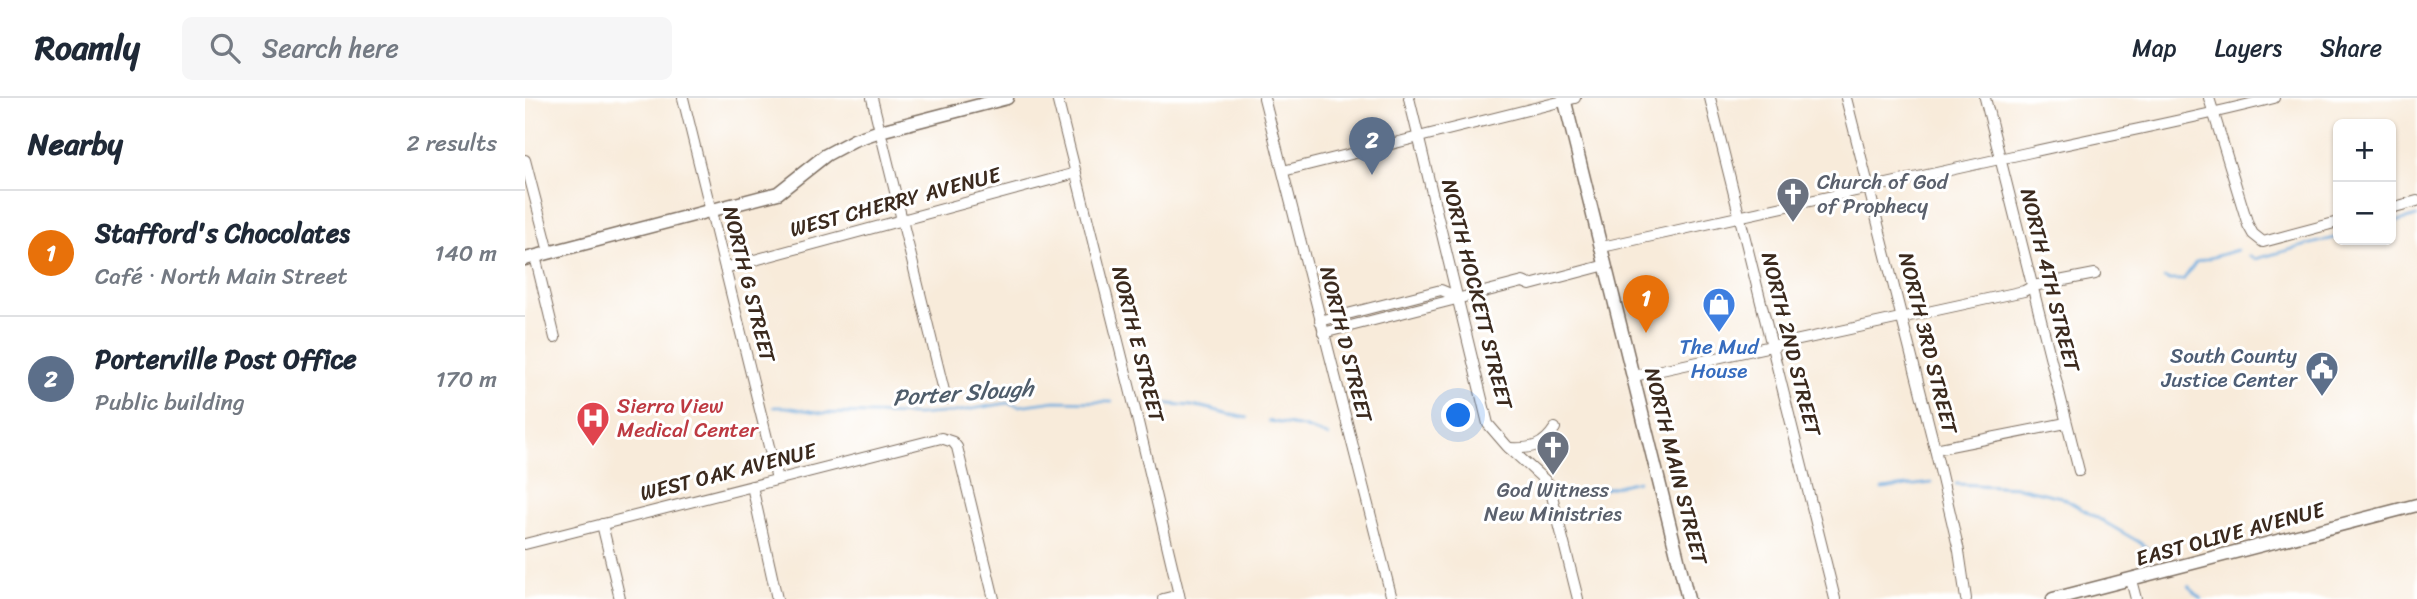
<!DOCTYPE html>
<html lang="en">
<head>
<meta charset="utf-8">
<style>
  :root { --surface:#fff; --page:#f6f6f7; --text:#1f2937; --muted:#747a83; --line:#e0e1e3; --accent:#111827 }
  body { margin:0; font-family:Sriracha,sans-serif; background:var(--page); color:var(--text) }
  .controls { position:absolute; right:21px; top:21px; display:grid; overflow:hidden; border-radius:10px; box-shadow:0 2px 5px #0004 }
  .controls button { width:63px; height:63px; display:grid; place-items:center; padding:0; border:0; border-bottom:2px solid var(--line); background:var(--surface); color:var(--text); font:35px sans-serif }
  .you { position:absolute; left:934px; top:318px; width:24px; height:24px; margin:-18px; border:5px solid #fff; border-radius:50%; background:#1a73e8; box-shadow:0 0 0 10px #1a73e833 }
  .badge { display:grid; place-items:center; width:46px; height:46px; border-radius:50%; background:var(--accent); color:#fff; font-size:23px; font-weight:700 }
  .pin { position:absolute; translate:-50% -58px; filter:drop-shadow(0 2px 4px #0008) }
  .pin::after { content:''; position:absolute; top:37px; width:24px; height:21px; background:inherit; clip-path:polygon(0 0,100% 0,50% 100%) }
  .list { margin:0; padding:0; list-style:none }
  h2 { display:flex; justify-content:space-between; align-items:center; height:91px; margin:0; padding:0 28px; font-size:30px }
  h2 small { font-size:23px; font-weight:400; color:var(--muted) }
  .list li { display:grid; grid-template-columns:46px 1fr auto; gap:21px; align-items:center; box-sizing:border-box; height:126px; padding:0 28px; border-top:2px solid var(--line) }
  .list b { display:block; font-size:26px; white-space:nowrap }
  .list p { margin:0; font-size:23px; white-space:nowrap; color:var(--muted) }
  .list em { font-size:23px; font-style:normal; color:var(--muted) }
  .icon { flex:none; width:38px; height:38px; fill:none; stroke:currentColor; stroke-width:2; stroke-linecap:round; stroke-linejoin:round }
  .map { position:relative; flex:none; width:1892px; height:501px; overflow:hidden }
  header { display:flex; align-items:center; gap:42px; box-sizing:border-box; height:98px; padding:0 35px; background:var(--surface); border-bottom:2px solid var(--line) }
  header strong { font-size:33px }
  nav { display:flex; gap:38px; margin-inline-start:auto; font-size:24px }
  .search { width:490px; height:63px; background:var(--page); display:flex; align-items:center; gap:18px; box-sizing:border-box; padding:0 24px; border-radius:10px; color:var(--muted); font-size:26px }
  main { display:flex }
  aside { flex:1; background:var(--surface) }
  .map>svg:first-child { display:block }
  .lines { fill:none; stroke-linecap:round; stroke-linejoin:round }
  .stream { stroke:#6caade; stroke-width:2.5 }
  .street-casing { stroke:#7d6e60; stroke-width:12 }
  .secondary-casing { stroke:#7d6e60; stroke-width:15 }
  .street { stroke:#fff; stroke-width:10 }
  .secondary { stroke:#fff; stroke-width:12 }
  .labels { text-anchor:middle; dominant-baseline:central; stroke-width:6; stroke-linejoin:round; paint-order:stroke }
  .worship-label { font-size:21px; fill:#5b616d; stroke:#fff; text-anchor:start }
  .street-label { font-size:21px; fill:#3b2a1e; stroke:#fff }
  .shop-label { font-size:21px; fill:#366cbe; stroke:#fff }
  .service-label { font-size:21px; fill:#4e5e75; stroke:#fff; text-anchor:end }
  .health-label { font-size:21px; fill:#be3a42; stroke:#fff; text-anchor:start }
  .water-label { font-size:23px; font-style:italic; fill:#4f5d6b; stroke:#fff }
</style>
</head>
<body>
<header>
<strong>Roamly</strong>
<div class="search"><svg class="icon" aria-label="search" viewBox="0 0 24 24"><circle cx="10" cy="10" r="6"/><path d="M15 15l6 6"/></svg>Search here</div>
<nav><a>Map</a><a>Layers</a><a>Share</a></nav>
</header>
<main>
<aside>
<h2>Nearby<small>2 results</small></h2>
<ul class="list">
<li><span class="badge" style="background:#e8710a">1</span><div><b>Stafford's Chocolates</b><p>Café · North Main Street</p></div><em>140 m</em></li>
<li><span class="badge" style="background:#5c6f8a">2</span><div><b>Porterville Post Office</b><p>Public building</p></div><em>170 m</em></li>
</ul>
</aside>
<div class="map">
<svg width="1892" height="501" viewBox="0 0 1892 501">
  <rect width="100%" height="100%" fill="#fff"/>
  <filter id="ink" filterUnits="userSpaceOnUse"><feTurbulence type="fractalNoise" baseFrequency=".0143" numOctaves="2"/><feDisplacementMap in="SourceGraphic" scale="14" xChannelSelector="R" yChannelSelector="G"/><feConvolveMatrix kernelMatrix="1 2 1 2 8 2 1 2 1" color-interpolation-filters="sRGB"/></filter>
  <filter id="wash" filterUnits="userSpaceOnUse"><feTurbulence type="fractalNoise" baseFrequency=".00686" numOctaves="4" result="noise"/><feDisplacementMap in="SourceGraphic" scale="28" xChannelSelector="R" yChannelSelector="G"/><feGaussianBlur stdDeviation="1.57" result="paint"/><feColorMatrix in="noise" values="0 0 0 0 0 0 0 0 0 0 0 0 0 0 0 0 0 1.4 0 .05"/><feComposite in="paint" operator="in"/></filter>
  <g filter="url(#wash)">
    <rect width="100%" height="100%" fill="#f8ebda"/>
    <g class="lines">
      <g class="stream">
        <polyline points="1866,125 1892,118"/>
        <polyline points="1724,158 1730,161 1813,139"/>
        <polyline points="1639,180 1643,182 1658,182 1671,164 1712,152"/>
        <polyline points="624,304 677,309 722,320"/>
        <polyline points="249,309 261,309 297,315 392,317 429,314 483,305 494,308 530,303 587,304"/>
        <polyline points="744,323 778,329 803,338"/>
        <polyline points="1431,386 1493,389 1536,399 1614,444 1631,457"/>
        <polyline points="1357,391 1407,385"/>
        <polyline points="1045,399 1113,383"/>
        <polyline points="1663,488 1677,501"/>
      </g>
    </g>
  </g>
  <g filter="url(#ink)">
    <g class="lines">
      <defs>
        <g id="street">
          <polyline points="158,0 252,381"/>
          <polyline points="347,0 421,301"/>
          <polyline points="532,0 607,299 655,501"/>
          <polyline points="739,0 867,501"/>
          <polyline points="884,0 963,326 982,348 1024,386 1053,501"/>
          <polyline points="1185,0 1310,501"/>
          <polyline points="1321,0 1410,351 1434,453 1441,501"/>
          <polyline points="1460,0 1554,373"/>
          <polyline points="1684,0 1723,127 1728,136 1738,144 1813,124"/>
          <polyline points="0,62 24,154"/>
          <polyline points="758,73 1050,0"/>
          <polyline points="1866,110 1892,103"/>
          <path d="M 1077,149 C 1220,118 1363,86 1506,54 C 1587,36 1668,21 1749,0"/>
          <polyline points="10,158 30,240"/>
          <polyline points="200,170 551,75"/>
          <polyline points="795,223 916,192 933,199"/>
          <polyline points="798,235 998,184 1005,187 1081,167"/>
          <polyline points="1109,278 1499,193 1508,188 1570,176"/>
          <path d="M 984,350 C 1006,351 1018,349 1030,330"/>
          <polyline points="1410,351 1541,325"/>
          <polyline points="227,388 252,501"/>
          <polyline points="77,426 95,501"/>
          <polyline points="0,446 416,340 428,344 432,349 469,501"/>
          <polyline points="1606,482 1611,501"/>
          <polyline points="638,501 654,497"/>
        </g>
        <g id="secondary">
          <polyline points="1039,0 1163,501"/>
          <polyline points="0,161 253,95 301,57 329,42 355,33 482,0"/>
          <polyline points="1528,501 1892,407"/>
        </g>
      </defs>
      <use href="#street" class="street-casing"/>
      <use href="#secondary" class="secondary-casing"/>
      <use href="#street" class="street"/>
      <use href="#secondary" class="secondary"/>
    </g>
  </g>
  <defs>
    <symbol id="church-pin" viewBox="-11 -11 22 30"><path d="M0 17L-7.5 6A9.5 9.5 0 1 1 7.5 6Z" fill="#6b7280" stroke="#fff"/><path d="M-1.2-6h2.4v3.5h3.3v2.4h-3.3V6h-2.4V-.1h-3.3v-2.4h3.3Z" fill="#fff"/></symbol>
    <symbol id="shop-pin" viewBox="-11 -11 22 30"><path d="M0 17L-7.5 6A9.5 9.5 0 1 1 7.5 6Z" fill="#3f7fe0" stroke="#fff"/><path d="M-5-2.5h2.3a2.7 3.5 0 0 1 5.4 0H5L5.5 6h-11ZM-1.5-2.5h3a1.5 2.3 0 0 0-3 0Z" fill="#fff"/></symbol>
    <symbol id="civic-pin" viewBox="-11 -11 22 30"><path d="M0 17L-7.5 6A9.5 9.5 0 1 1 7.5 6Z" fill="#5c6f8a" stroke="#fff"/><path d="M-.6-6.5H3V-4.5H.6V-3L4-1V1h2V6H-6V1h2V-1L-.6-3ZM-1.2 2.5V6h2.4V2.5Z" fill="#fff"/></symbol>
    <symbol id="hospital-pin" viewBox="-11 -11 22 30"><path d="M0 17L-7.5 6A9.5 9.5 0 1 1 7.5 6Z" fill="#e0444e" stroke="#fff"/><path d="M-5-5h3v3.5h4V-5h3V5h-3V1.5h-4V5h-3Z" fill="#fff"/></symbol>
  </defs>
  <g fill-rule="evenodd">
    <use href="#church-pin" x="1249" y="77" width="38" height="52"/>
    <use href="#shop-pin" x="1175" y="187" width="38" height="52"/>
    <use href="#civic-pin" x="1778" y="251" width="38" height="52"/>
    <use href="#hospital-pin" x="49" y="301" width="38" height="52"/>
    <use href="#church-pin" x="1009" y="330" width="38" height="52"/>
  </g>
  <g class="labels">
    <g class="worship-label">
      <text x="1292" y="84">Church of God<tspan x="1292" dy="24">of Prophecy</tspan></text>
      <text x="1028" y="392" text-anchor="middle">God Witness<tspan x="1028" dy="24">New Ministries</tspan></text>
    </g>
    <g class="street-label">
      <text transform="translate(370 104) rotate(-15)">WEST CHERRY AVENUE</text>
      <text transform="translate(1525 182) rotate(76)">NORTH 4TH STREET</text>
      <text transform="translate(224 186) rotate(76)">NORTH G STREET</text>
      <text transform="translate(952 196) rotate(76)">NORTH HOCKETT STREET</text>
      <text transform="translate(1403 245) rotate(76)">NORTH 3RD STREET</text>
      <text transform="translate(613 246) rotate(76)">NORTH E STREET</text>
      <text transform="translate(821 246) rotate(76)">NORTH D STREET</text>
      <text transform="translate(1266 246) rotate(76)">NORTH 2ND STREET</text>
      <text transform="translate(1151 368) rotate(76)">NORTH MAIN STREET</text>
      <text transform="translate(203 374) rotate(-14)">WEST OAK AVENUE</text>
      <text transform="translate(1705 436) rotate(-15)">EAST OLIVE AVENUE</text>
    </g>
    <g class="shop-label">
      <text x="1194" y="249">The Mud<tspan x="1194" dy="24">House</tspan></text>
    </g>
    <g class="service-label">
      <text x="1772" y="258">South County<tspan x="1772" dy="24">Justice Center</tspan></text>
    </g>
    <g class="health-label">
      <text x="92" y="308">Sierra View<tspan x="92" dy="24">Medical Center</tspan></text>
    </g>
    <g class="water-label">
      <text transform="translate(438 295) rotate(-4)">Porter Slough</text>
    </g>
  </g>
</svg>
<div class="controls">
<button>+</button>
<button>−</button>
</div>
<div class="you"></div>
<div class="pin badge" style="left:1121px;top:235px;background:#e8710a">1</div>
<div class="pin badge" style="left:847px;top:77px;background:#5c6f8a">2</div>
</div>
</main>
</body>
</html>
